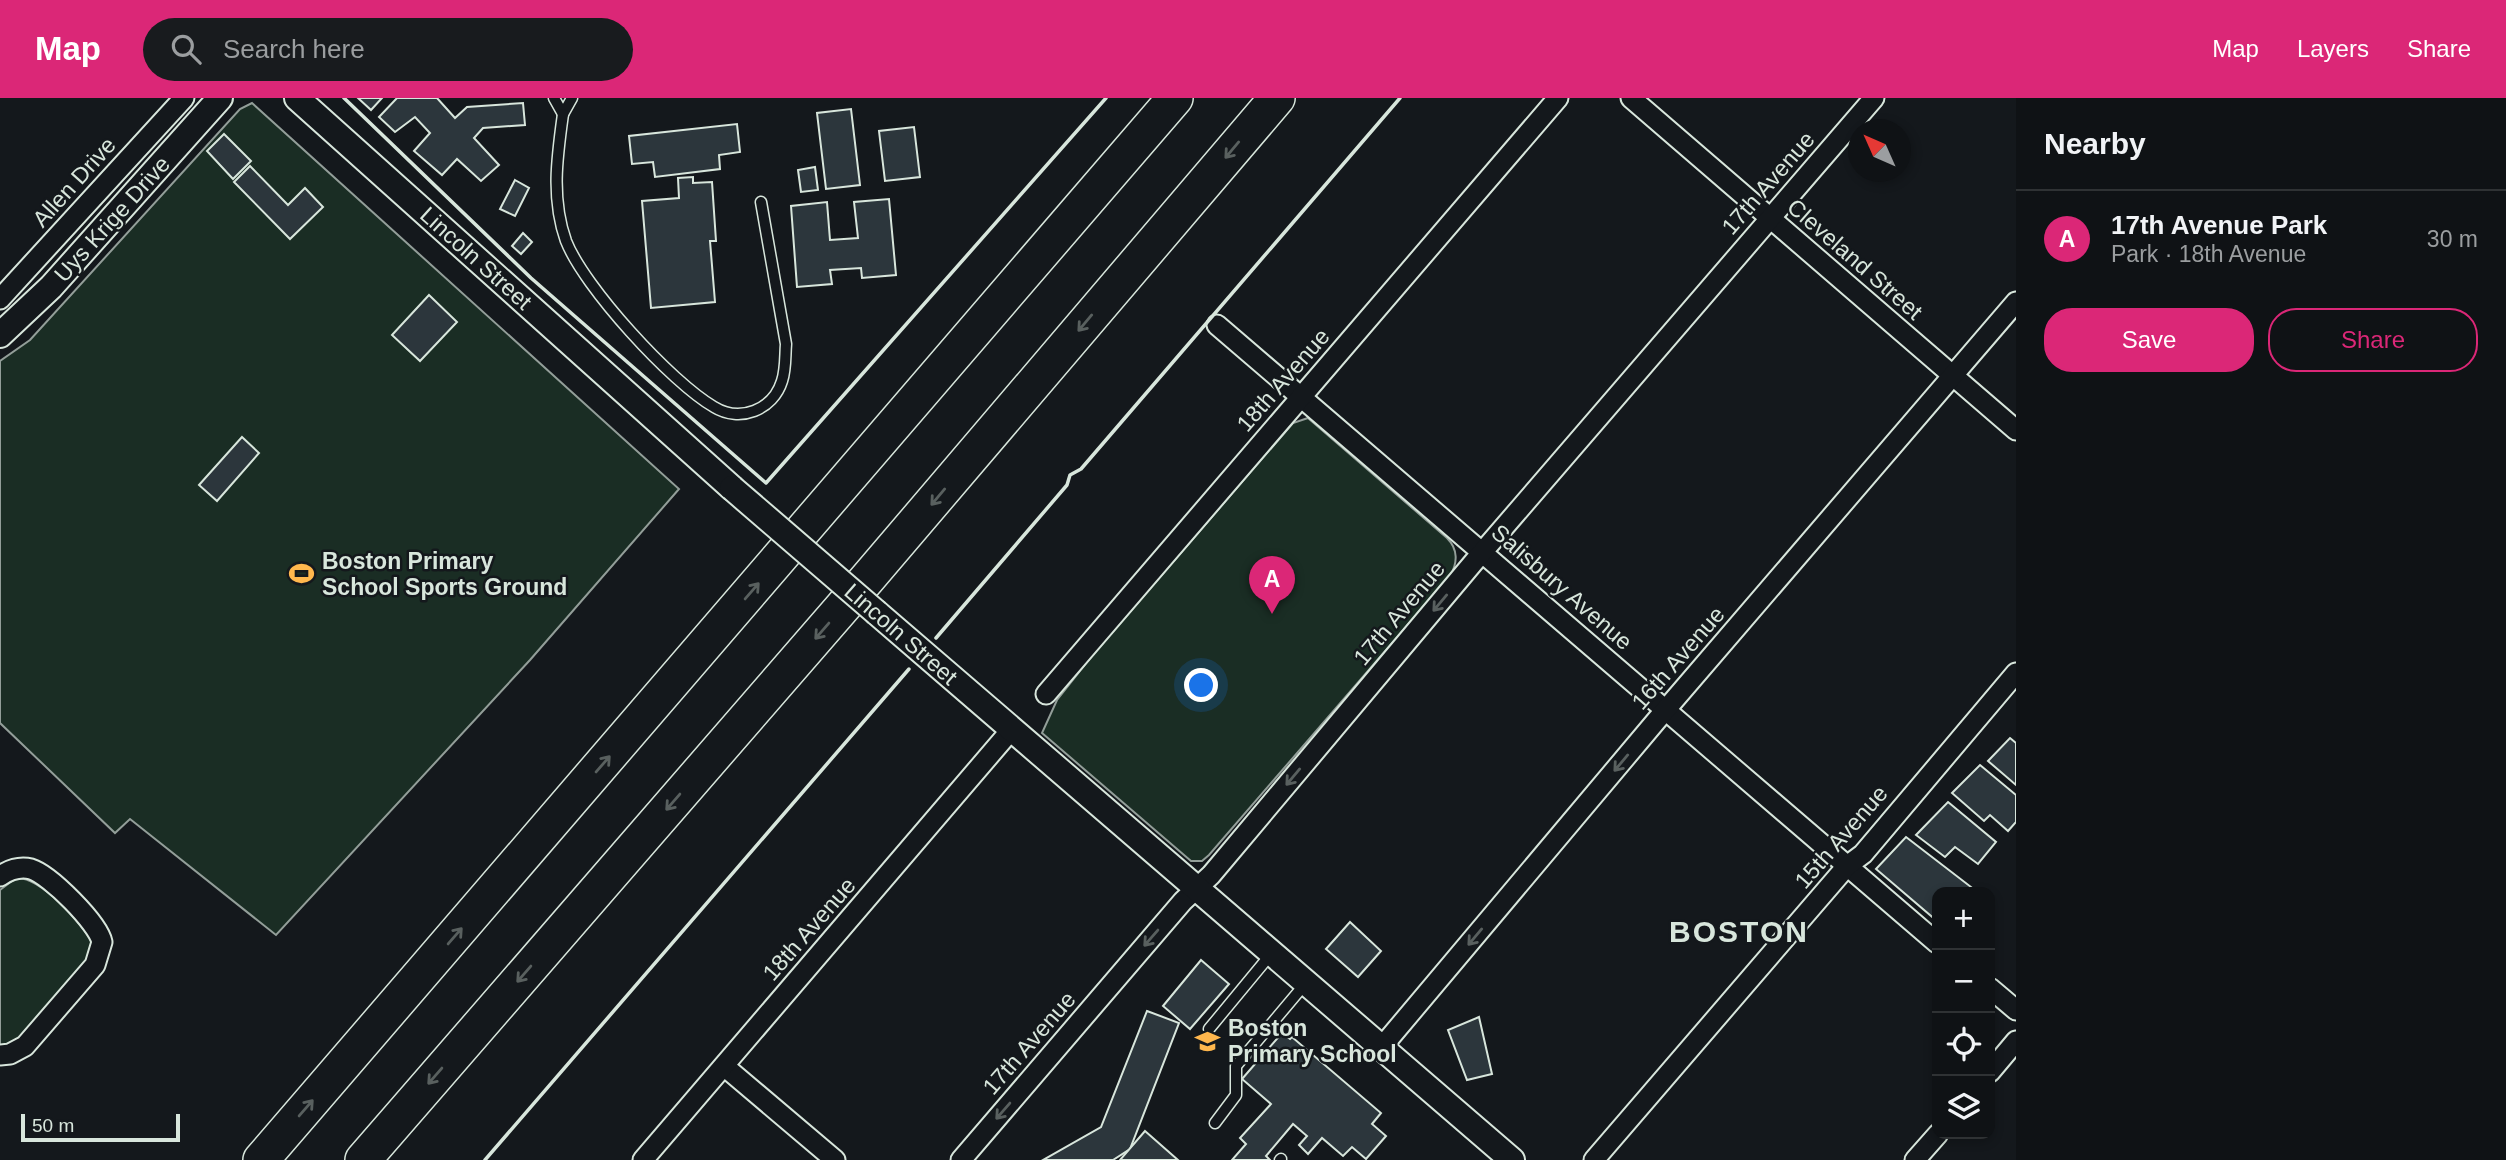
<!DOCTYPE html>
<html lang="en">
<head>
<meta charset="utf-8">
<style>
  :root { --surface:#0f1215; --page:#181b1e; --text:#f1f3f6; --muted:#9b9ea0; --line:#2f3234; --accent:#db2777 }
  body { margin:0; font-family:Helvetica,sans-serif; background:var(--page); color:var(--text) }
  .controls { position:absolute; right:21px; bottom:21px; display:grid; overflow:hidden; border-radius:14px; box-shadow:0 4px 10px #0003 }
  .controls button { width:63px; height:63px; display:grid; place-items:center; padding:0; border:0; border-bottom:2px solid var(--line); background:var(--surface); color:var(--text); font:35px sans-serif }
  .compass { position:absolute; left:1848px; top:21px; width:63px; height:63px; border-radius:50%; background:var(--surface); box-shadow:0 4px 10px #0003; rotate:315deg }
  .scale { position:absolute; left:21px; bottom:18px; width:159px; box-sizing:border-box; padding-left:7px; border:4px solid #d8e6dc; border-top:0; font-size:19px; line-height:24px; white-space:nowrap; color:#d8e6dc; -webkit-text-stroke:5px #14181c; paint-order:stroke }
  .you { position:absolute; left:1202px; top:588px; width:24px; height:24px; margin:-18px; border:5px solid #fff; border-radius:50%; background:#1a73e8; box-shadow:0 0 0 10px #1a73e833 }
  .badge { display:grid; place-items:center; width:46px; height:46px; border-radius:50%; background:var(--accent); color:#fff; font-size:23px; font-weight:700 }
  .pin { position:absolute; translate:-50% -58px; filter:drop-shadow(0 2px 4px #0008) }
  .pin::after { content:''; position:absolute; top:37px; width:24px; height:21px; background:inherit; clip-path:polygon(0 0,100% 0,50% 100%) }
  .list { margin:0; padding:0; list-style:none }
  h2 { display:flex; justify-content:space-between; align-items:center; height:91px; margin:0; padding:0 28px; font-size:30px }
  h2 small { font-size:23px; font-weight:400; color:var(--muted) }
  .list li { display:grid; grid-template-columns:46px 1fr auto; gap:21px; align-items:center; box-sizing:border-box; height:98px; padding:0 28px; border-top:2px solid var(--line) }
  .list b { display:block; font-size:26px; white-space:nowrap }
  .list p { margin:0; font-size:23px; white-space:nowrap; color:var(--muted) }
  .list em { font-size:23px; font-style:normal; color:var(--muted) }
  .actions { display:flex; gap:14px; padding:21px 28px }
  .actions a { flex:1; padding:16px 0; border:2px solid var(--accent); border-radius:28px; text-align:center; font-size:24px; color:var(--accent) }
  .actions .main { background:var(--accent); color:#fff }
  .icon { flex:none; width:38px; height:38px; fill:none; stroke:currentColor; stroke-width:2; stroke-linecap:round; stroke-linejoin:round }
  .map { position:relative; flex:none; width:2016px; height:1062px; overflow:hidden }
  header { display:flex; align-items:center; gap:42px; box-sizing:border-box; height:98px; padding:0 35px; background:var(--accent); color:#fff }
  header strong { font-size:33px }
  nav { display:flex; gap:38px; margin-inline-start:auto; font-size:24px }
  .search { width:490px; height:63px; background:var(--page); display:flex; align-items:center; gap:18px; box-sizing:border-box; padding:0 24px; border-radius:38px; color:var(--muted); font-size:26px }
  main { display:flex }
  aside { flex:1; background:var(--surface) }
  .map>svg:first-child { display:block }
  .green { fill:#1a2d24; stroke:#939e99; stroke-width:2 }
  .building { fill:#2c363c; stroke:#d8e6dc; stroke-width:2 }
  .lines { fill:none; stroke-linecap:round; stroke-linejoin:round }
  .service-casing { stroke:#d8e6dc; stroke-width:13 }
  .minor-casing { stroke:#d8e6dc; stroke-width:23 }
  .tertiary-casing { stroke:#d8e6dc; stroke-width:28 }
  .motorway-casing { stroke:#d8e6dc; stroke-width:38 }
  .service { stroke:#14181c; stroke-width:10 }
  .minor { stroke:#14181c; stroke-width:19 }
  .tertiary { stroke:#14181c; stroke-width:24 }
  .motorway { stroke:#14181c; stroke-width:35 }
  .tertiary-bridge-casing { stroke:#d8e6dc; stroke-width:28; stroke-linecap:butt }
  .tertiary-bridge { stroke:#14181c; stroke-width:24 }
  .wall { stroke:#d8e6dc; stroke-width:3.5 }
  .oneway { stroke:#59605f }
  .labels { text-anchor:middle; dominant-baseline:central; stroke-width:5; stroke-linejoin:round; paint-order:stroke }
  .street-label { font-size:23px; fill:#d8e6dc; stroke:#14181c }
  .poi-label { font-size:23px; font-weight:bold; fill:#d8e6dc; stroke:#14181c; text-anchor:start }
  .district-label { font-size:30px; font-weight:bold; letter-spacing:2px; fill:#d8e6dc; stroke:#14181c }
</style>
</head>
<body>
<header>
<strong>Map</strong>
<div class="search"><svg class="icon" aria-label="search" viewBox="0 0 24 24"><circle cx="10" cy="10" r="6"/><path d="M15 15l6 6"/></svg>Search here</div>
<nav><a>Map</a><a>Layers</a><a>Share</a></nav>
</header>
<main>
<div class="map">
<svg width="2016" height="1062" viewBox="0 0 2016 1062">
  <rect width="100%" height="100%" fill="#14181c"/>
  <g class="green">
    <polygon points="252,5 679,391 530,562 276,837 130,721 115,735 0,625 0,263 30,242 240,11"/>
    <path d="M 1308,320 L 1447,440 C 1458,451 1458,465 1450,478 L 1209,757 L 1202,763 L 1191,763 L 1042,635 L 1057,602 L 1095,554 L 1293,325 Z"/>
    <path d="M 16,780 C 40,778 83,826 93,846 L 88,862 L 16,944 L 0,948 L 0,792 Z"/>
  </g>
  <g class="building">
    <polygon points="358,0 382,0 371,12"/>
    <polygon points="397,0 437,0 455,20 467,9 523,5 525,27 483,30 474,40 499,67 481,83 457,61 442,77 414,53 430,35 415,19 395,34 379,19"/>
    <polygon points="851,11 860,87 826,91 817,15"/>
    <polygon points="737,26 740,54 719,57 720,71 655,79 653,64 632,66 629,38"/>
    <polygon points="914,29 920,79 885,83 879,33"/>
    <polygon points="224,36 251,63 233,81 207,53"/>
    <polygon points="250,68 288,107 305,90 323,109 290,141 234,84"/>
    <polygon points="815,69 818,92 801,94 798,72"/>
    <polygon points="693,79 693,85 712,84 716,143 710,143 715,204 651,210 642,103 679,100 678,80"/>
    <polygon points="515,82 529,90 515,118 500,111"/>
    <polygon points="889,101 896,177 862,180 861,170 830,172 832,186 797,189 791,108 827,104 830,142 858,140 854,104"/>
    <polygon points="523,135 532,144 521,156 512,148"/>
    <polygon points="429,197 457,224 420,263 392,237"/>
    <polygon points="242,339 259,355 217,403 199,387"/>
    <polygon points="2010,640 2016,645 2016,687 1988,663"/>
    <polygon points="1980,667 2016,697 2016,724 2008,733 1990,717 1984,723 1952,695"/>
    <polygon points="1948,704 1996,744 1978,766 1955,749 1945,759 1916,737"/>
    <polygon points="1906,739 1971,789 1966,794 1937,794 1937,823 1876,771"/>
    <polygon points="1350,824 1381,853 1358,879 1326,851"/>
    <polygon points="1201,862 1229,886 1190,931 1163,908"/>
    <polygon points="1147,913 1179,925 1130,1051 1113,1062 1043,1062 1101,1029"/>
    <polygon points="1479,919 1492,976 1467,982 1448,932"/>
    <polygon points="1282,935 1290,941 1292,939 1381,1015 1372,1026 1386,1038 1366,1061 1352,1049 1343,1058 1322,1040 1308,1056 1299,1047 1307,1038 1293,1026 1266,1058 1270,1062 1232,1062 1246,1046 1240,1040 1271,1006 1242,981"/>
    <polygon points="1145,1033 1178,1062 1120,1062"/>
  </g>
  <g class="lines">
    <defs>
      <g id="service">
        <polyline points="554,0 563,16 572,0"/>
        <path d="M 563,16 C 557,59 551,101 566,143 C 584,189 671,284 714,309 C 740,325 773,312 782,283 C 786,271 785,258 786,246 L 761,104"/>
        <polyline points="1209,931 1271,856"/>
        <polyline points="1215,1025 1236,997 1236,968 1305,886"/>
        <polyline points="1280,1062 1281,1061"/>
      </g>
      <g id="minor">
        <polyline points="1631,0 2016,332"/>
        <polyline points="0,201 184,0"/>
        <polyline points="1217,227 1937,845"/>
        <polyline points="1046,596 1558,0"/>
        <path d="M 0,778 C 9,772 19,768 31,771 C 50,777 98,825 102,844 L 95,867 L 25,948 L 10,956 L 0,957"/>
        <polyline points="1990,890 2016,912"/>
        <polyline points="1381,950 1656,623 2016,204"/>
        <polyline points="724,968 835,1062"/>
        <polyline points="1990,974 2016,943"/>
        <polyline points="643,1062 1012,631"/>
        <polyline points="961,1062 1183,803 1211,777 1473,465 1874,0"/>
        <polyline points="1594,1062 1847,768 1863,756 2016,575"/>
        <polyline points="1915,1062 1938,1036"/>
      </g>
      <g id="tertiary">
        <polyline points="297,0 732,390"/>
        <polyline points="0,237 51,189 220,0"/>
        <polyline points="877,515 1512,1062"/>
      </g>
      <g id="motorway">
        <polyline points="261,1062 1175,0"/>
        <polyline points="363,1062 867,481 1277,0"/>
      </g>
    </defs>
    <use href="#service" class="service-casing"/>
    <use href="#minor" class="minor-casing"/>
    <use href="#tertiary" class="tertiary-casing"/>
    <use href="#motorway" class="motorway-casing"/>
    <use href="#service" class="service"/>
    <use href="#minor" class="minor"/>
    <use href="#tertiary" class="tertiary"/>
    <use href="#motorway" class="motorway"/>
    <defs>
      <polyline id="tertiary-bridge" points="732,390 877,515"/>
    </defs>
    <use href="#tertiary-bridge" class="tertiary-bridge-casing"/>
    <use href="#tertiary-bridge" class="tertiary-bridge"/>
    <g class="wall">
      <polyline points="344,0 531,180 766,385 1106,0"/>
      <polyline points="936,540 1067,387 1070,377 1081,371 1400,0"/>
      <polyline points="485,1062 909,571"/>
    </g>
  </g>
  <defs><path id="oneway-shaft" d="M-6 0H5M1.5-3L5.5 0L1.5 3" fill="none" stroke-width="1.6" stroke-linecap="round" stroke-linejoin="round" transform="scale(1.75)"/></defs>
  <g class="oneway">
    <use href="#oneway-shaft" transform="translate(1232 52) rotate(130)"/>
    <use href="#oneway-shaft" transform="translate(1085 225) rotate(130)"/>
    <use href="#oneway-shaft" transform="translate(938 399) rotate(130)"/>
    <use href="#oneway-shaft" transform="translate(752 493) rotate(-49)"/>
    <use href="#oneway-shaft" transform="translate(1440 505) rotate(130)"/>
    <use href="#oneway-shaft" transform="translate(822 533) rotate(131)"/>
    <use href="#oneway-shaft" transform="translate(1621 665) rotate(130)"/>
    <use href="#oneway-shaft" transform="translate(603 666) rotate(-49)"/>
    <use href="#oneway-shaft" transform="translate(1293 679) rotate(130)"/>
    <use href="#oneway-shaft" transform="translate(673 704) rotate(131)"/>
    <use href="#oneway-shaft" transform="translate(455 838) rotate(-49)"/>
    <use href="#oneway-shaft" transform="translate(1475 839) rotate(130)"/>
    <use href="#oneway-shaft" transform="translate(1151 840) rotate(131)"/>
    <use href="#oneway-shaft" transform="translate(524 876) rotate(131)"/>
    <use href="#oneway-shaft" transform="translate(435 978) rotate(131)"/>
    <use href="#oneway-shaft" transform="translate(306 1010) rotate(-49)"/>
    <use href="#oneway-shaft" transform="translate(1003 1013) rotate(131)"/>
  </g>
  <defs>
    <symbol id="stadium-bare" viewBox="-9 -9 18 18"><path d="M0-5a6.5 5 0 1 0 0 10a6.5 5 0 1 0 0-10ZM-3.5-1.8h7v3.6h-7Z" fill="#ffb74d" stroke="#14181c" stroke-width="2.5" paint-order="stroke"/></symbol>
    <symbol id="school-bare" viewBox="-9 -9 18 18"><path d="M0-5L7-2L0 1L-7-2ZM-4 1L0 2.5L4 1V4Q0 6-4 4Z" fill="#ffb74d" stroke="#14181c" stroke-width="2.5" paint-order="stroke"/></symbol>
  </defs>
  <g fill-rule="evenodd">
    <use href="#stadium-bare" x="284" y="458" width="35" height="35"/>
    <use href="#school-bare" x="1190" y="926" width="35" height="35"/>
  </g>
  <g class="labels">
    <g class="street-label">
      <text transform="translate(74 84) rotate(-48)">Allen Drive</text>
      <text transform="translate(1768 85) rotate(-49)">17th Avenue</text>
      <text transform="translate(112 121) rotate(-48)">Uys Krige Drive</text>
      <text transform="translate(476 160) rotate(42)">Lincoln Street</text>
      <text transform="translate(1855 161) rotate(41)">Cleveland Street</text>
      <text transform="translate(1283 282) rotate(-49)">18th Avenue</text>
      <text transform="translate(1562 489) rotate(41)">Salisbury Avenue</text>
      <text transform="translate(1399 515) rotate(-50)">17th Avenue</text>
      <text transform="translate(901 536) rotate(41)">Lincoln Street</text>
      <text transform="translate(1678 560) rotate(-49)">16th Avenue</text>
      <text transform="translate(1841 739) rotate(-49)">15th Avenue</text>
      <text transform="translate(809 831) rotate(-49)">18th Avenue</text>
      <text transform="translate(1029 945) rotate(-49)">17th Avenue</text>
    </g>
    <g class="poi-label">
      <text x="322" y="463">Boston Primary<tspan x="322" dy="26">School Sports Ground</tspan></text>
      <text x="1228" y="930">Boston<tspan x="1228" dy="26">Primary School</tspan></text>
    </g>
    <g class="district-label">
      <text x="1739" y="833">BOSTON</text>
    </g>
  </g>
</svg>
<div class="controls">
<button>+</button>
<button>−</button>
<button><svg class="icon" aria-label="locate" viewBox="0 0 24 24"><circle cx="12" cy="12" r="6"/><path d="M12 2v4M12 18v4M2 12h4M18 12h4"/></svg></button>
<button><svg class="icon" aria-label="layers" viewBox="0 0 24 24"><path d="M12 4l9 5-9 5-9-5zM3 14l9 5 9-5"/></svg></button>
</div>
<svg class="compass" viewBox="-18 -18 36 36"><path d="M0-13l5 13h-10z" fill="#e53935"/><path d="M0 13l5-13h-10z" fill="#9b9ea0"/></svg>
<div class="scale">50 m</div>
<div class="you"></div>
<div class="pin badge" style="left:1272px;top:516px">A</div>
</div>
<aside>
<h2>Nearby<small></small></h2>
<ul class="list">
<li><span class="badge">A</span><div><b>17th Avenue Park</b><p>Park · 18th Avenue</p></div><em>30 m</em></li>
</ul>
<div class="actions"><a class="main">Save</a><a>Share</a></div>
</aside>
</main>
</body>
</html>
